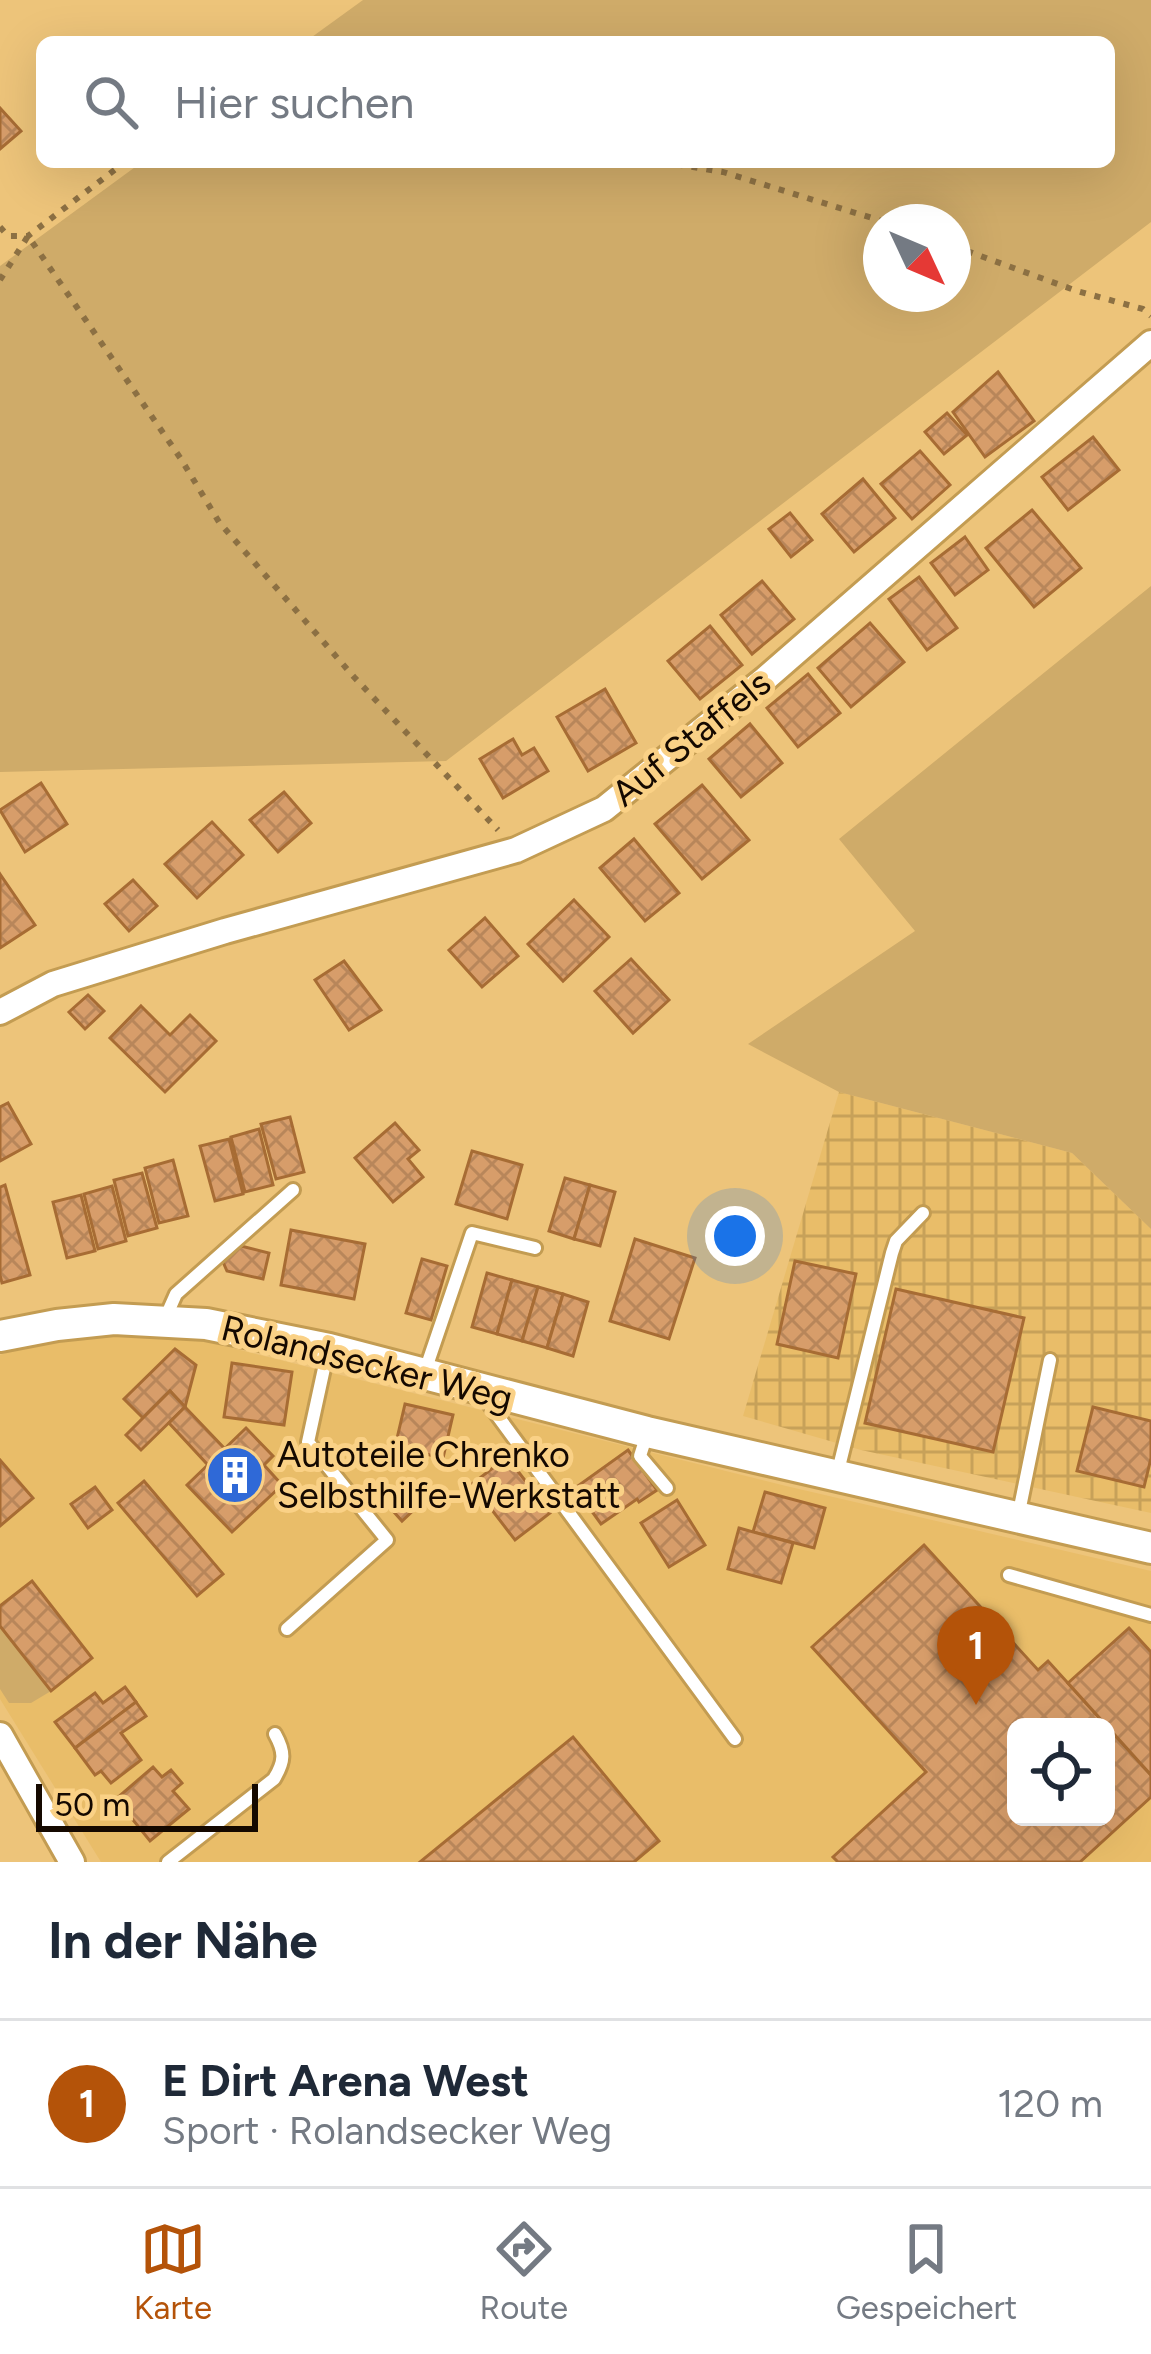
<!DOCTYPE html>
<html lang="de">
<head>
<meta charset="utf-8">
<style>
  :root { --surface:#fff; --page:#f6f6f7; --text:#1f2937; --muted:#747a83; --line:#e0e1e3; --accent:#b45309 }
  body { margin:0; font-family:Figtree,sans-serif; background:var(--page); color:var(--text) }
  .controls { position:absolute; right:36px; bottom:36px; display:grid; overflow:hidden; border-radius:18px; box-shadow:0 12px 48px #0002 }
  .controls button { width:108px; height:108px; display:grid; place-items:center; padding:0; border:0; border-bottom:3px solid var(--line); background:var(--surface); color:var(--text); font:60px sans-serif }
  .compass { position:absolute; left:863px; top:204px; width:108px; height:108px; border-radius:50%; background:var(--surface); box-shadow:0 12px 48px #0002; rotate:134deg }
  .scale { position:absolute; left:36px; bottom:30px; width:222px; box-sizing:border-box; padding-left:12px; border:6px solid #150900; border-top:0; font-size:33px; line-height:42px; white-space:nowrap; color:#150900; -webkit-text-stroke:9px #fad186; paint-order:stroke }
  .you { position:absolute; left:735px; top:1236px; width:42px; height:42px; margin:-30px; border:9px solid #fff; border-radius:50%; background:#1a73e8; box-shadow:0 0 0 18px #1a73e833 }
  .badge { display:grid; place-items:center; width:78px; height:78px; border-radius:50%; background:var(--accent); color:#fff; font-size:39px; font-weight:700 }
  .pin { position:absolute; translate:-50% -99px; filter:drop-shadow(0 3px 6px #0008) }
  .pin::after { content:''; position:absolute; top:63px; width:42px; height:36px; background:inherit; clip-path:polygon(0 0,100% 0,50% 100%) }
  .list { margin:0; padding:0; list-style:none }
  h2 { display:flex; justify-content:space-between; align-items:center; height:156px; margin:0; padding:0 48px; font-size:51px }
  h2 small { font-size:39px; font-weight:400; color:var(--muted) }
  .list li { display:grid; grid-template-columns:78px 1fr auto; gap:36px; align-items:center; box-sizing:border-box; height:168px; padding:0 48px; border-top:3px solid var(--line) }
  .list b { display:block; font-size:45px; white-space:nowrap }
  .list p { margin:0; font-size:39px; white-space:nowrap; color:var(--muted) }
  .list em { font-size:39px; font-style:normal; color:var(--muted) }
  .icon { flex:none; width:66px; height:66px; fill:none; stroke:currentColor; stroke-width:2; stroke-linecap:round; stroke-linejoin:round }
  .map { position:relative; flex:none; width:1151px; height:1862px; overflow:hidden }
  .search { position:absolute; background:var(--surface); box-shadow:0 12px 48px #0002; left:36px; right:36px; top:36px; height:132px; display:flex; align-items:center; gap:30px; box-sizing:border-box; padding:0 42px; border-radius:18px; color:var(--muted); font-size:45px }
  .sheet { height:324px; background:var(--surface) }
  nav { display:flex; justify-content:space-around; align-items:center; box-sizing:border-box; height:168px; border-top:3px solid var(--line); background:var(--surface); font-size:33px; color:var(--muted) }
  nav a { display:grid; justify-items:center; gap:6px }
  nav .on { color:var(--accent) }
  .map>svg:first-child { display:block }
  .built { fill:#e9bd69; fill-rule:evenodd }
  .industrial { fill:url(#industrial-grid) }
  .grass { fill:#cfab69; fill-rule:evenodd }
  .building { fill:url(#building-cross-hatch); stroke:#a76c34; stroke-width:3; fill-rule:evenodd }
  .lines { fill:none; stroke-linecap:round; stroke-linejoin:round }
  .service-casing { stroke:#c39c52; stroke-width:18 }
  .minor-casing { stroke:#c39c52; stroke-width:30 }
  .tertiary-casing { stroke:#c39c52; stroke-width:36 }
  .path { stroke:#8c7043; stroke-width:6; stroke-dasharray:6 9; stroke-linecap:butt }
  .service { stroke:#fff; stroke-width:12 }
  .minor { stroke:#fff; stroke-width:24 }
  .tertiary { stroke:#fff; stroke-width:30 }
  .labels { text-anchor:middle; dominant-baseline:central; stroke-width:10; stroke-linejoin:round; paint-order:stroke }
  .street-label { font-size:36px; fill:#150900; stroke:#fad186 }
  .poi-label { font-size:36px; fill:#150900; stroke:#fad186; text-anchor:start }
</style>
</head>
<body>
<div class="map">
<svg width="1151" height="1862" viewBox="0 0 1151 1862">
  <defs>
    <pattern id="industrial-grid" width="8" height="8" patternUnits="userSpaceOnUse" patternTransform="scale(3)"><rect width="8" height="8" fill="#e9bd69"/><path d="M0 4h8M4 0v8" fill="none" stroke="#c7a159"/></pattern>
    <pattern id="building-cross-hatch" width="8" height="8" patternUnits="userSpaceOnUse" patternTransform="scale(3)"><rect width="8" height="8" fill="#d79d6a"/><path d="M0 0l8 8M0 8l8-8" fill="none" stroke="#b8865a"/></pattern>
  </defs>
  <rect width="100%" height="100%" fill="#edc47a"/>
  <path class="built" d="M 108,1335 L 196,1339 L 786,1486 L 1151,1571 L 1151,1862 L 101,1862 L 0,1699 L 0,1355 L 26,1346 ZM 1016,1727 L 1106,1727 L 1106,1817 L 1016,1817 Z"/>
  <polygon class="industrial" points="839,1092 1072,1153 1151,1229 1151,1513 861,1450 743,1416"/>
  <g class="grass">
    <path d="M 363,0 L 1151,0 L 1151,222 L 446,761 L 0,772 L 0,266 L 142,162 L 1109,162 L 1109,42 L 305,42 ZM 881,222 L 953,222 L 953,294 L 881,294 Z"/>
    <polygon points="1151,586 1151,1229 1072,1153 839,1092 748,1044 915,931 839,839"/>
    <polygon points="0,1626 51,1691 31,1703 9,1703 0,1689"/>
  </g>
  <g class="building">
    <polygon points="0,108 21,131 0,149"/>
    <polygon points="998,372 1034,421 985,457 953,412"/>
    <polygon points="947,413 967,435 944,454 925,432"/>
    <polygon points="1093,437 1119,470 1068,510 1042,477"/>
    <polygon points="920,451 950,485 912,519 881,484"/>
    <polygon points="863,479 895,518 854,552 822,514"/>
    <polygon points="1032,510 1081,568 1034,607 986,548"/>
    <polygon points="790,513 812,540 791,557 769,529"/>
    <polygon points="965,537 988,570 955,595 931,563"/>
    <polygon points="919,577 957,628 927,650 889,599"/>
    <polygon points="762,581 794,619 752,654 721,615"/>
    <polygon points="870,623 904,662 851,707 818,668"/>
    <polygon points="710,626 742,665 700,699 668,661"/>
    <polygon points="808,674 840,713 798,747 767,708"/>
    <polygon points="605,689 636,743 588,771 557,717"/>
    <polygon points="750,724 782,763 741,797 709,759"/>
    <polygon points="513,739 522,755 534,748 548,771 503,798 480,759"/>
    <polygon points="41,783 67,824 25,852 0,810"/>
    <polygon points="702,785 749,840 702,879 655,824"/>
    <polygon points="284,792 311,823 278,852 250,820"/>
    <polygon points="212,822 243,855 197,898 165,864"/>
    <polygon points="634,839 679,893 645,921 600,868"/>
    <polygon points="0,874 35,925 0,948"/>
    <polygon points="133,880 157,906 129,931 105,904"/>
    <polygon points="574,900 609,937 563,981 528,944"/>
    <polygon points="485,918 518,956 482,987 449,950"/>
    <polygon points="631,959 669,1000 633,1033 595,991"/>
    <polygon points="344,961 381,1010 349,1030 315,980"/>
    <polygon points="88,995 104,1011 85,1029 69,1012"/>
    <polygon points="141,1006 170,1035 190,1015 216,1041 165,1092 110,1038"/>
    <polygon points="8,1103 31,1144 0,1161 0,1107"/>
    <polygon points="290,1117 304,1172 276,1179 261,1124"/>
    <polygon points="395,1123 419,1150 408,1159 423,1177 393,1202 355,1158"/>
    <polygon points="259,1129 273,1185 245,1192 231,1137"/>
    <polygon points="229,1139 243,1194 215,1201 200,1146"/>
    <polygon points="472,1151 522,1165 507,1219 456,1204"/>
    <polygon points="173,1160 188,1216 159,1223 145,1168"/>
    <polygon points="142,1173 157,1228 128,1236 114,1180"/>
    <polygon points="565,1178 590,1185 574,1239 549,1231"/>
    <polygon points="5,1185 30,1275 2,1283 0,1275 0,1187"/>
    <polygon points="590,1185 615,1192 600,1246 574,1239"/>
    <polygon points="112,1186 126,1241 98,1249 84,1194"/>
    <polygon points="81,1195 95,1251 67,1258 53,1202"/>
    <polygon points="291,1230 365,1244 354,1299 281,1285"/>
    <polygon points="635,1239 695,1258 669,1339 610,1321"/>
    <polygon points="241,1246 269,1253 263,1279 227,1271 223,1262"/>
    <polygon points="422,1259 447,1266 431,1320 406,1313"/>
    <polygon points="795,1261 856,1274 838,1358 777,1344"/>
    <polygon points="487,1273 512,1280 497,1334 472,1327"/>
    <polygon points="512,1280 538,1287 522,1341 497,1334"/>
    <polygon points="538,1287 563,1294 547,1348 522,1341"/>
    <polygon points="896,1289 1024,1318 993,1452 865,1423"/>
    <polygon points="563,1294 588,1302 573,1356 547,1348"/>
    <polygon points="175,1349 196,1365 185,1407 170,1391 143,1418 124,1399"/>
    <polygon points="232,1363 292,1372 284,1425 224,1417"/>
    <polygon points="170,1391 185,1407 141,1450 126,1435"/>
    <polygon points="405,1404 453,1415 443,1458 395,1447"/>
    <polygon points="185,1407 225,1449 208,1465 169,1423"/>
    <polygon points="1093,1407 1151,1421 1151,1458 1144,1487 1077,1471"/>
    <polygon points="246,1428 273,1456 264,1465 282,1485 232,1532 187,1485"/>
    <polygon points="628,1450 657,1490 639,1502 637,1499 601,1524 575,1488"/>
    <polygon points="507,1457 550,1513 515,1540 472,1484"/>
    <polygon points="0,1460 33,1498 0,1526"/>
    <polygon points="144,1481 223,1574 197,1596 118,1503"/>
    <polygon points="95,1487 112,1510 88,1528 71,1504"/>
    <polygon points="401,1489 417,1507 402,1521 386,1503"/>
    <polygon points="765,1492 825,1508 814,1548 753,1532"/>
    <polygon points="677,1500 705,1545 669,1567 641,1523"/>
    <polygon points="739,1528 793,1543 781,1583 728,1569"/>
    <path d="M 924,1545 L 1038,1670 L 1048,1661 L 1151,1775 L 1151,1797 L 1080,1862 L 838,1862 L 833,1857 L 926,1772 L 812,1647 ZM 1016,1727 L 1106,1727 L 1106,1817 L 1016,1817 Z"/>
    <polygon points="32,1581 92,1658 51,1691 0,1626 0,1606"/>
    <polygon points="1129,1628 1151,1652 1151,1775 1068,1683"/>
    <polygon points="125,1687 136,1702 75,1748 55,1722 95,1693 103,1703"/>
    <polygon points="136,1702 146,1716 121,1733 141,1760 111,1783 101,1771 95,1775 75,1748"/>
    <polygon points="573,1737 659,1841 634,1862 420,1862"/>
    <polygon points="153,1767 162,1777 171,1770 182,1783 173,1791 189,1809 150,1841 116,1799"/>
  </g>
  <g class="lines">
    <defs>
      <g id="service">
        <polyline points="164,1321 176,1294 293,1190"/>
        <polyline points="424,1374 472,1233 535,1248"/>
        <polyline points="483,1396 735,1739"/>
        <polyline points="647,1434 640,1456 667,1488"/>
        <polyline points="837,1475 892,1253 896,1241 923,1213"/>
        <polyline points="1018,1517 1050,1360"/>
        <polyline points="1009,1575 1151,1615"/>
        <polyline points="287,1629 387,1540 308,1442 328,1350"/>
        <path d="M 168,1862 L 274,1779 C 285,1761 285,1752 275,1734"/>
      </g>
      <g id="minor">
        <polyline points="0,1012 53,984 225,931 516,850 604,809 765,679 1151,343"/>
        <polyline points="0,1735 72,1862"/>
      </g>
      <polyline id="tertiary" points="0,1336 57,1325 114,1319 206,1324 329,1349 647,1432 1151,1548"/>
    </defs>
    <use href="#service" class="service-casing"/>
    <use href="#minor" class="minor-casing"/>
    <use href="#tertiary" class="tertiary-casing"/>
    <g class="path">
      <polyline points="662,162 723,172 885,222"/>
      <polyline points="0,227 8,236 28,236 125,162"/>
      <polyline points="953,246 1077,291 1143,309 1151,316"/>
      <polyline points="0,280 28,236 181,459 219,522 354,677 498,830"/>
    </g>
    <use href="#service" class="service"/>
    <use href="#minor" class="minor"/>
    <use href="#tertiary" class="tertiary"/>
  </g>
  <defs>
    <symbol id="building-disc" viewBox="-11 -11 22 22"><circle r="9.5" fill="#2f69d7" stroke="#fad186"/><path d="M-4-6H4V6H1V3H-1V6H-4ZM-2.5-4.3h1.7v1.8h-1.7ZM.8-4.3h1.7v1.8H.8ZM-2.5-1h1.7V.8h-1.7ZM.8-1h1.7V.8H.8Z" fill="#fff"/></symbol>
  </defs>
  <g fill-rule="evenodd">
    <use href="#building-disc" x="202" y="1442" width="66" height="66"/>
  </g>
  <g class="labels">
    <g class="street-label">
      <text transform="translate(691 738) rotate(-39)">Auf Staffels</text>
      <text transform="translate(367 1363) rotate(14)">Rolandsecker Weg</text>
    </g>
    <g class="poi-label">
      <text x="277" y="1454">Autoteile Chrenko<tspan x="277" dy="41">Selbsthilfe-Werkstatt</tspan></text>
    </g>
  </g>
</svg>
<div class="controls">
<button><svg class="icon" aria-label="locate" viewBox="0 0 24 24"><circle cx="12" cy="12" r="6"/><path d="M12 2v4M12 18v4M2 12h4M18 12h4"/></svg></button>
</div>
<svg class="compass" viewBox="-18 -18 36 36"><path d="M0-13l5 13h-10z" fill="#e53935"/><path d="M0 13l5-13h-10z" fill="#747a83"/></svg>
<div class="scale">50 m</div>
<div class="you"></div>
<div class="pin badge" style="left:976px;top:1705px">1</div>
<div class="search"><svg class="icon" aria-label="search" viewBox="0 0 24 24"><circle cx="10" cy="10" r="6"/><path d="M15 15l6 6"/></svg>Hier suchen</div>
</div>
<section class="sheet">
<h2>In der Nähe<small></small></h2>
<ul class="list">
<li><span class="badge">1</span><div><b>E Dirt Arena West</b><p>Sport · Rolandsecker Weg</p></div><em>120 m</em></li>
</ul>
</section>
<nav>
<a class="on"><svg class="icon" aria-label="map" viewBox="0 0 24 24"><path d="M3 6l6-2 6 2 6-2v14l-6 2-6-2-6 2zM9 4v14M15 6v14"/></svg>Karte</a>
<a><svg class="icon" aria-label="directions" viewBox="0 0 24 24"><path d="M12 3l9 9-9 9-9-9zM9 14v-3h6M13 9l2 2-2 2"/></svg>Route</a>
<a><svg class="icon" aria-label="saved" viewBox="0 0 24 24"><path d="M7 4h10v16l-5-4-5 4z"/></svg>Gespeichert</a>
</nav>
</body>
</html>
